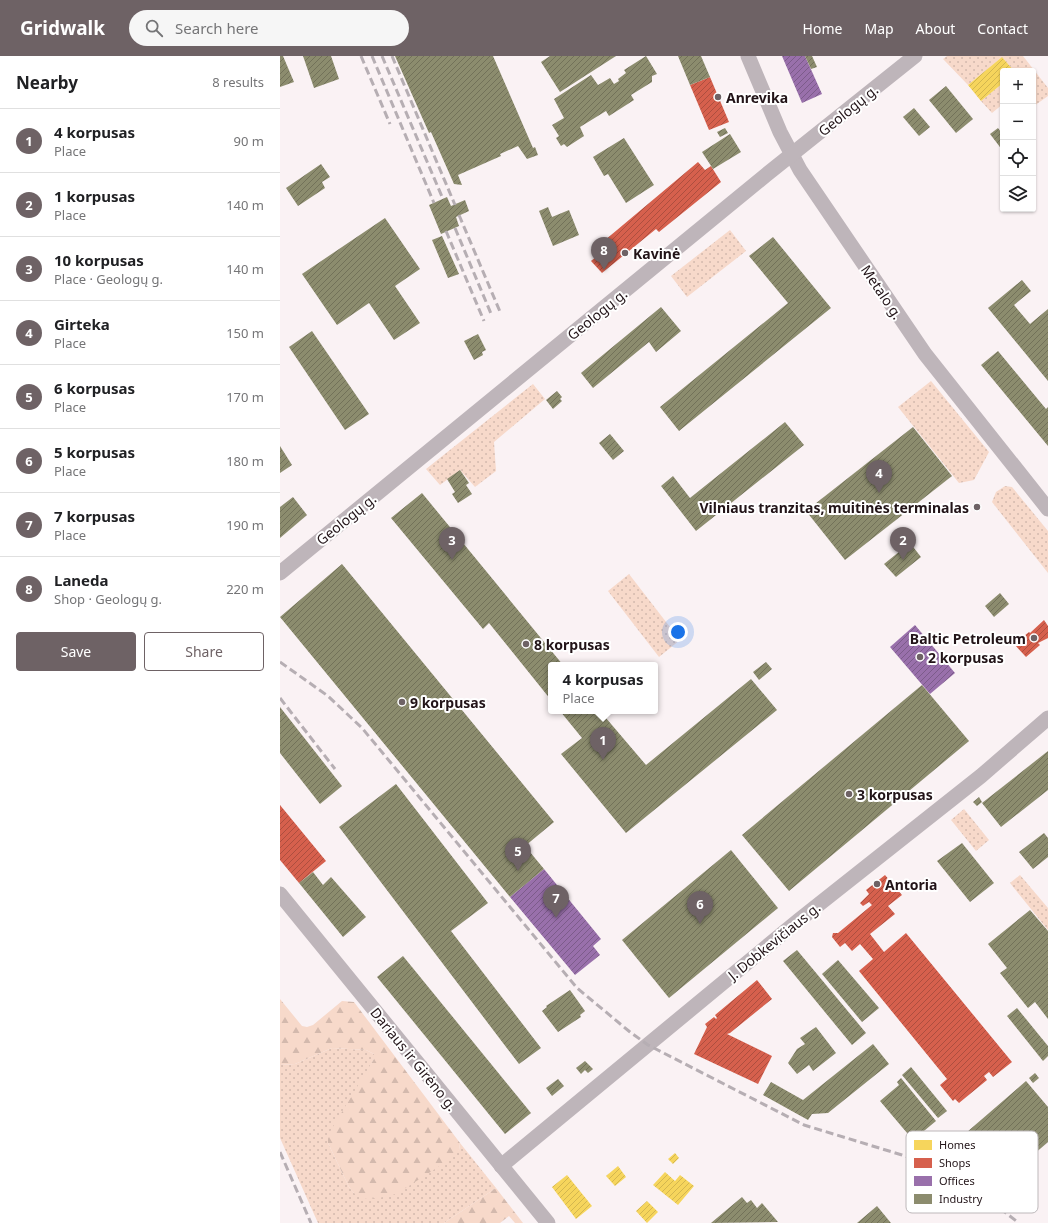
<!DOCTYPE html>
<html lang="en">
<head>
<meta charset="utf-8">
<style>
  :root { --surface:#fff; --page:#f6f6f6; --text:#202124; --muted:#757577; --line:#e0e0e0; --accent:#6e6265 }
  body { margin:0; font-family:"Noto Sans",sans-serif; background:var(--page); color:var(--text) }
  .controls { position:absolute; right:12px; top:12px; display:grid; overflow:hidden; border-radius:4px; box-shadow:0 1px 3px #0004 }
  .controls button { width:36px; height:36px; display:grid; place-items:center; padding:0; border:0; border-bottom:1px solid var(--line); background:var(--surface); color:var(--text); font:20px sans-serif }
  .you { position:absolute; left:398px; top:576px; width:14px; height:14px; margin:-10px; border:3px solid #fff; border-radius:50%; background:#1a73e8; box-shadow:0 0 0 6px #1a73e833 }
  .badge { display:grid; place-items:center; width:26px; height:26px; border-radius:50%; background:var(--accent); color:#fff; font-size:13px; font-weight:700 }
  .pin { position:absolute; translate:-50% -33px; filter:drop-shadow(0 1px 2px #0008) }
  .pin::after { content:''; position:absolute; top:21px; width:14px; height:12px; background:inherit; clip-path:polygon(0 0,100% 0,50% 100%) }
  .popup { position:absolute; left:268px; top:606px; width:110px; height:52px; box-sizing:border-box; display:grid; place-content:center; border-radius:4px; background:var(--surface); filter:drop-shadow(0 1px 3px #0005); font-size:13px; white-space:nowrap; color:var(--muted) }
  .popup b { font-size:15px; color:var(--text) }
  .popup::after { content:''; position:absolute; left:50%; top:100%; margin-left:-8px; border:8px solid transparent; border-top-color:var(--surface) }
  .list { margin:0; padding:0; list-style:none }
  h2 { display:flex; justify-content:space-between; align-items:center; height:52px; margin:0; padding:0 16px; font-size:17px }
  h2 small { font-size:13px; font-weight:400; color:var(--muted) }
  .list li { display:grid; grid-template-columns:26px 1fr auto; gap:12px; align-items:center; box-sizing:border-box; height:64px; padding:0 16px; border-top:1px solid var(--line) }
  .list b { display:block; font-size:15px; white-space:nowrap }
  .list p { margin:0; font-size:13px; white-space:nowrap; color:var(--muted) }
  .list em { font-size:13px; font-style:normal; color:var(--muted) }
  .actions { display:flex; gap:8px; padding:12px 16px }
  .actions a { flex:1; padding:9px 0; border:1px solid var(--accent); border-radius:4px; text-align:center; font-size:14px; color:var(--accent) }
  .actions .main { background:var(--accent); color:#fff }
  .icon { flex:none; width:22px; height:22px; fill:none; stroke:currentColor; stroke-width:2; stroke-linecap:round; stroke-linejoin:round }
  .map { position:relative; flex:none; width:768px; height:1167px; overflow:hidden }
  header { display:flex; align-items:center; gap:24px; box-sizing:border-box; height:56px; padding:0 20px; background:var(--accent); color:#fff }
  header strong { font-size:19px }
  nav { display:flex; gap:22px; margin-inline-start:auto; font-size:14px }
  .search { width:280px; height:36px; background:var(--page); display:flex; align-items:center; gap:10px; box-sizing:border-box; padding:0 14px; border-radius:22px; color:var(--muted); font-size:15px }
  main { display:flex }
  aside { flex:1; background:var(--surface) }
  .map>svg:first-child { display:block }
  .grass { fill:url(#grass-dots) }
  .forest { fill:url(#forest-firs) }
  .homes { fill:url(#homes-hatch) }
  .shops { fill:url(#shops-hatch) }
  .offices { fill:url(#offices-hatch) }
  .industry { fill:url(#industry-hatch) }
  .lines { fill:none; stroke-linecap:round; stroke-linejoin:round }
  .minor { stroke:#beb5ba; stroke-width:15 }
  .rail { stroke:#b6aeb3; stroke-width:3; stroke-dasharray:8 4; stroke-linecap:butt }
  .poi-dot { fill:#6e6265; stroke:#fff; stroke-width:1.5 }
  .labels { text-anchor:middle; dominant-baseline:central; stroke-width:4; stroke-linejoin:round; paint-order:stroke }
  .poi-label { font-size:14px; font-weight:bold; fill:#221418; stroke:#fff; text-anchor:start }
  .street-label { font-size:14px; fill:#221418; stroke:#fff }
  .key { fill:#fff; stroke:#bdb8ba; stroke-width:1 }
  .key-label { font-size:11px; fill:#221418 }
</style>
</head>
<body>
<header>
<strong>Gridwalk</strong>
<div class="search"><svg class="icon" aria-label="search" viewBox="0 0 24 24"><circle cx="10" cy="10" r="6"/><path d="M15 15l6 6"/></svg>Search here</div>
<nav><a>Home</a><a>Map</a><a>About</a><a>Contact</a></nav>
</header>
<main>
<aside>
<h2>Nearby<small>8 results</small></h2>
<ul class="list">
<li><span class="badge">1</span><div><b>4 korpusas</b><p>Place</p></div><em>90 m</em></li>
<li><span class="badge">2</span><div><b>1 korpusas</b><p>Place</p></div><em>140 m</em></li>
<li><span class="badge">3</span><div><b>10 korpusas</b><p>Place · Geologų g.</p></div><em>140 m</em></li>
<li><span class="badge">4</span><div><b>Girteka</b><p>Place</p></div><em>150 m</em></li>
<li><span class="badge">5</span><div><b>6 korpusas</b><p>Place</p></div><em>170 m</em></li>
<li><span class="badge">6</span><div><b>5 korpusas</b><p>Place</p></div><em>180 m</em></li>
<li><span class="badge">7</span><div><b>7 korpusas</b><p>Place</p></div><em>190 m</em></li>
<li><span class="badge">8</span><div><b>Laneda</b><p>Shop · Geologų g.</p></div><em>220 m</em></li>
</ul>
<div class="actions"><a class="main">Save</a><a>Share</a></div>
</aside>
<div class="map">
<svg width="768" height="1167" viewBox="0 0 768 1167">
  <defs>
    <pattern id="grass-dots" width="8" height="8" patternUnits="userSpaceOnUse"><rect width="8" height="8" fill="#f7d9ca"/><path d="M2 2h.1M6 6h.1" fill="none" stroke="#d3b9ad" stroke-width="1.8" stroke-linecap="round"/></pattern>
    <pattern id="forest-firs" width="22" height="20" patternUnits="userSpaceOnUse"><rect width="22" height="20" fill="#f7d9ca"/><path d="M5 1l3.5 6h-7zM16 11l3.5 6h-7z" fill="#d3b9ad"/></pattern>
    <pattern id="homes-hatch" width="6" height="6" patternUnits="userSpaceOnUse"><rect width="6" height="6" fill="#f6d55c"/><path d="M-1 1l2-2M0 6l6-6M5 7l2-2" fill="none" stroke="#d3b64f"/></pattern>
    <pattern id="shops-hatch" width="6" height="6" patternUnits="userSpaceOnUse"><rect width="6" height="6" fill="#d6604d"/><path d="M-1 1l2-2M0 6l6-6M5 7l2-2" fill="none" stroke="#ad4e3f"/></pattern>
    <pattern id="offices-hatch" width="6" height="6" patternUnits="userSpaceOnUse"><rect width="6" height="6" fill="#9970ab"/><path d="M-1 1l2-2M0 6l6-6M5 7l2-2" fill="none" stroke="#7c5b8a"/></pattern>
    <pattern id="industry-hatch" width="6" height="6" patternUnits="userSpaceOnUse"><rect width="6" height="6" fill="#8c8c6e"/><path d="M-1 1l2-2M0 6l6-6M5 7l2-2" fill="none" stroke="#727159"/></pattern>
  </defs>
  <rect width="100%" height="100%" fill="#faf2f4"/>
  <g class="grass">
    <polygon points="667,0 743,0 768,32 768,40 754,50 753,15 734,15 722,1 688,29 663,3"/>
    <polygon points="723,27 723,48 712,57 701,45"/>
    <polygon points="450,174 466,195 407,241 391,220"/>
    <polygon points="651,325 709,396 694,424 679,427 618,351"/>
    <polygon points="253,328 265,343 214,386 216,415 195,431 180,414 160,429 146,413"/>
    <polygon points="725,430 732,431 768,475 768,517 712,446 716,436"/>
    <polygon points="349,518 400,584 379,601 328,535"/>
    <polygon points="684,753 709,784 696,795 671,764"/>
    <polygon points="740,819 768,852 768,874 730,827"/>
    <polygon points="52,992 86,994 94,998 94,1003 48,1087 69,1131 74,1137 179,1094 180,1087 216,1132 164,1167 38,1167 0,1082 0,1009 15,1008"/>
  </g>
  <g class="forest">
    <path d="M 0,943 L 22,970 L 27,971 L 33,969 L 62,945 L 74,946 L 180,1087 L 179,1094 L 175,1100 L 118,1137 C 110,1140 89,1145 81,1142 C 76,1140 72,1135 69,1131 L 48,1087 L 48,1079 L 94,1003 L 94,998 L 86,994 L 52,992 L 15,1008 L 0,1009 Z"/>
    <polygon points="216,1132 243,1167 235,1167 229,1160 220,1167 164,1167"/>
  </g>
  <g class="homes">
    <polygon points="722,1 734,15 723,15 723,27 701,45 688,29"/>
    <polygon points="395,1097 399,1102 393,1108 388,1103"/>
    <polygon points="338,1110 346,1121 335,1130 326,1120"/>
    <polygon points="385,1116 395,1125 400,1119 414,1130 398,1149 373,1129"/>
    <polygon points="287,1119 312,1150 296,1163 272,1131"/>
    <polygon points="367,1145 378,1156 367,1167 356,1155"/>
  </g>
  <g class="shops">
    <polygon points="430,21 449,66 429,74 410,29"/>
    <polygon points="418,106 425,114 431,110 441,126 379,176 376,173 322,217 311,205 316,201 312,195"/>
    <polygon points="764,564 768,570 768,582 758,587 760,589 746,601 734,588 749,576 750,577"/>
    <polygon points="0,749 46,805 19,827 0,804"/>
    <polygon points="605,819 622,839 608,850 615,858 590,878 604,896 626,877 732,1006 713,1021 709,1016 704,1020 707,1024 679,1047 675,1043 673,1045 660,1029 667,1023 579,915 593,903 580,888 572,895 565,887 560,891 552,881 553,877 558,877 592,849 589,846 583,850 580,847 589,838 586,834"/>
    <polygon points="477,924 492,943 450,977 447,978 492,1000 478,1028 414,998 427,971 425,968 434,961 436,963 437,962 435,959"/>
  </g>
  <g class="offices">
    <polygon points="502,0 525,0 542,38 522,47"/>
    <polygon points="635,569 675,617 650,638 610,591"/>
    <polygon points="264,813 321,883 313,890 320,899 295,919 230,841"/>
  </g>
  <g class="industry">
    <polygon points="0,0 3,0 14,26 0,31"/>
    <polygon points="23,0 51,0 59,23 34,32"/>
    <polygon points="115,0 213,0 253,92 255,91 258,99 247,103 238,90 220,98 221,100 178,119 182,129 174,128 151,76 149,77"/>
    <polygon points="270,0 336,0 280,36 261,6"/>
    <polygon points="366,0 377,18 372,20 372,26 351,39 354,44 329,60 326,55 300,71 304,80 287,91 284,88 281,90 276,82 279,80 272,69 284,62 274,43 311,19 318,29 330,22 334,28 339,25 338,23 346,17 344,14"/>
    <polygon points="398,0 421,0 430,21 410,29"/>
    <polygon points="525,0 532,0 537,11 531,13"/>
    <polygon points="666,30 693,63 676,77 649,44"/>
    <polygon points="634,52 650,71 639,80 623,61"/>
    <polygon points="445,72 448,77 440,81 437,76"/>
    <polygon points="718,72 723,79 723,95 710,78"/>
    <polygon points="450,78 461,96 433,113 422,96"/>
    <polygon points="344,82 374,129 346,147 328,118 324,120 313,101"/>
    <polygon points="41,108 50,121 42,126 45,132 18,150 6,132"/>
    <polygon points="167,141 171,150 185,144 189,155 176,161 179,170 161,178 149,149"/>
    <polygon points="268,151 272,161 289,154 299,179 273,190 259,155"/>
    <polygon points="105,162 140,213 115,230 140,267 114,284 89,247 57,269 22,218"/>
    <polygon points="162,180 179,218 168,222 152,184"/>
    <polygon points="493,181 551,252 399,375 380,351 508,247 469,200"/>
    <polygon points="742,224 751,235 734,249 750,268 768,253 768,325 708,252"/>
    <polygon points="381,251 401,275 376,296 369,286 313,332 301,317"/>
    <polygon points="32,275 89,358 65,374 9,291"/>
    <polygon points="198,278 206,294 202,296 203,299 194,304 184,285"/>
    <polygon points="718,295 766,353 768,351 768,390 701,309"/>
    <polygon points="277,335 282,341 280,343 282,345 273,353 266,344"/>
    <polygon points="505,366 524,389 416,475 381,430 393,420 410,442"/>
    <polygon points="633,371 672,420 565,504 526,455"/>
    <polygon points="330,378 344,395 333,404 319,387"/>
    <polygon points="0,390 12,409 0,417"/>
    <polygon points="180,414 189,427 186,429 192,438 178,447 172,438 175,436 167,423"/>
    <polygon points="142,437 283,609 271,609 271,644 209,567 203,573 111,462"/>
    <polygon points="13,441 27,459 0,482 0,451"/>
    <polygon points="630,487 641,501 616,521 604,508"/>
    <polygon points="62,508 274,766 245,790 264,813 230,841 0,561"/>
    <polygon points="720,537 729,548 714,561 705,550"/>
    <polygon points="486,606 492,613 479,624 473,616"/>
    <polygon points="471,623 497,654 346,777 281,698 302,682 280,655 320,655 366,709"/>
    <polygon points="642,629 689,685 509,835 462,779"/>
    <polygon points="0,651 62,730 40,748 0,697"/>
    <polygon points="768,695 768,734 721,771 702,747"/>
    <polygon points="116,728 208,847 171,875 261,992 239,1008 59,771"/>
    <polygon points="699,741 702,746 697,750 693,746"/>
    <polygon points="764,777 768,782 768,801 753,813 739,796"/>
    <polygon points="682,787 714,827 690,846 657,805"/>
    <polygon points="451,794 498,852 389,942 342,884"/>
    <polygon points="33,816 43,829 51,821 86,861 63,881 19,827"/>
    <polygon points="750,854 768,875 768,963 755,946 748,952 720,917 727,912 708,888"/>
    <polygon points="517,894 586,977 572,989 503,905"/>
    <polygon points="123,900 251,1057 225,1078 97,921"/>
    <polygon points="558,904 599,952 582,966 542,918"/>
    <polygon points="290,934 305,955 300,959 301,961 278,976 262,955 267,951 266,950"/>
    <polygon points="737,952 768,990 768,1000 763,1005 727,960"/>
    <polygon points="536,971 556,997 533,1015 529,1009 517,1018 508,1007 517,993 525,988 520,982"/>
    <polygon points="593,988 609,1008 548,1057 532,1058 528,1064 483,1039 491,1026 523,1044"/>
    <polygon points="305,1005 313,1013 308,1017 305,1014 301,1018 296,1012"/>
    <polygon points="631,1011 667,1055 658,1062 622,1019"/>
    <polygon points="755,1017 759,1022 753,1027 749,1022"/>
    <polygon points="621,1022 656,1065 633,1084 600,1045 619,1029 617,1026"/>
    <polygon points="278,1023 284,1030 272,1040 266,1032"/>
    <polygon points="746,1025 768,1051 768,1086 724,1124 692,1087 679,1098 672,1089"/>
    <polygon points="462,1141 467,1147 471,1144 477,1152 482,1147 498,1166 431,1167"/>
    <polygon points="597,1150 611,1167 577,1167"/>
  </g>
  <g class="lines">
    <g class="minor">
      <polyline points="468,0 500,76 520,114 645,298 768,453"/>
      <polyline points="0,517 486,119 635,0"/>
      <polyline points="0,838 268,1167"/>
      <polyline points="221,1110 519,864 701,720 768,662"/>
    </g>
    <g class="rail">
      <polyline points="81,0 110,68"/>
      <polyline points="92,0 154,147"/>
      <polyline points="102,0 163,143"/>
      <polyline points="112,0 175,149"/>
      <polyline points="179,159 221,258"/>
      <polyline points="175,172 212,260"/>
      <polyline points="166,175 204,265"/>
      <polyline points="0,606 48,640 82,672 297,932 350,976 368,989 524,1069 622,1099 657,1112 705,1141 739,1167"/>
      <polyline points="0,642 55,713"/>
      <polyline points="0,1096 31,1167"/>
    </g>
  </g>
  <g class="poi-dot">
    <circle cx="438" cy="41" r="4"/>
    <circle cx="345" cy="197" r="4"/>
    <circle cx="697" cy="451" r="4"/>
    <circle cx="754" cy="582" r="4"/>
    <circle cx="246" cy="588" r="4"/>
    <circle cx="640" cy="601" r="4"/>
    <circle cx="122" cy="646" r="4"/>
    <circle cx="569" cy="738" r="4"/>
    <circle cx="597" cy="828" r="4"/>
  </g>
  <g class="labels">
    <g class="poi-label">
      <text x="446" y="41">Anrevika</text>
      <text x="353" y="197">Kavinė</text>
      <text x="689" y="451" text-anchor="end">Vilniaus tranzitas, muitinės terminalas</text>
      <text x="746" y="582" text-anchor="end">Baltic Petroleum</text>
      <text x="254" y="588">8 korpusas</text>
      <text x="648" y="601">2 korpusas</text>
      <text x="130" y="646">9 korpusas</text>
      <text x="577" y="738">3 korpusas</text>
      <text x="605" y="828">Antoria</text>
    </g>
    <g class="street-label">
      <text transform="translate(568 54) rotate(-39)">Geologų g.</text>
      <text transform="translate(602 236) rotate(56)">Metalo g.</text>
      <text transform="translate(317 258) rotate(-39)">Geologų g.</text>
      <text transform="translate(66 463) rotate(-39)">Geologų g.</text>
      <text transform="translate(494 885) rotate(-39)">J. Dobkevičiaus g.</text>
      <text transform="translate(134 1003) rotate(51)">Dariaus ir Girėno g.</text>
    </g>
  </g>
  <rect x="626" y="1075" width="132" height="82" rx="6" class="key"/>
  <rect x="634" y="1084" width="18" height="10" fill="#f6d55c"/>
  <rect x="634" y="1102" width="18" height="10" fill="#d6604d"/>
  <rect x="634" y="1120" width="18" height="10" fill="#9970ab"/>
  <rect x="634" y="1138" width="18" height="10" fill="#8c8c6e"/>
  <g class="key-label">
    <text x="659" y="1093">Homes</text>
    <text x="659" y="1111">Shops</text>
    <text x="659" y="1129">Offices</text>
    <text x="659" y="1147">Industry</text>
  </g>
</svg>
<div class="controls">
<button>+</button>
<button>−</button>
<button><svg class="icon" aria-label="locate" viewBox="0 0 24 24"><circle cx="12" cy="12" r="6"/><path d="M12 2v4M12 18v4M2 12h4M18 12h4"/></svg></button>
<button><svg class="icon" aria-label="layers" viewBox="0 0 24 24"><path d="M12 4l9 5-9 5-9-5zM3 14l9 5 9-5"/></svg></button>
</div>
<div class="you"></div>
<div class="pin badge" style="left:323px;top:704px">1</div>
<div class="popup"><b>4 korpusas</b>Place</div>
<div class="pin badge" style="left:623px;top:504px">2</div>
<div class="pin badge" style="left:172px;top:504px">3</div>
<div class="pin badge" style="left:599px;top:437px">4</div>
<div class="pin badge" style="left:238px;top:815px">5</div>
<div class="pin badge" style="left:420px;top:868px">6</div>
<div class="pin badge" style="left:276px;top:862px">7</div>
<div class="pin badge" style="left:324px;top:214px">8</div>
</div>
</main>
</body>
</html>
